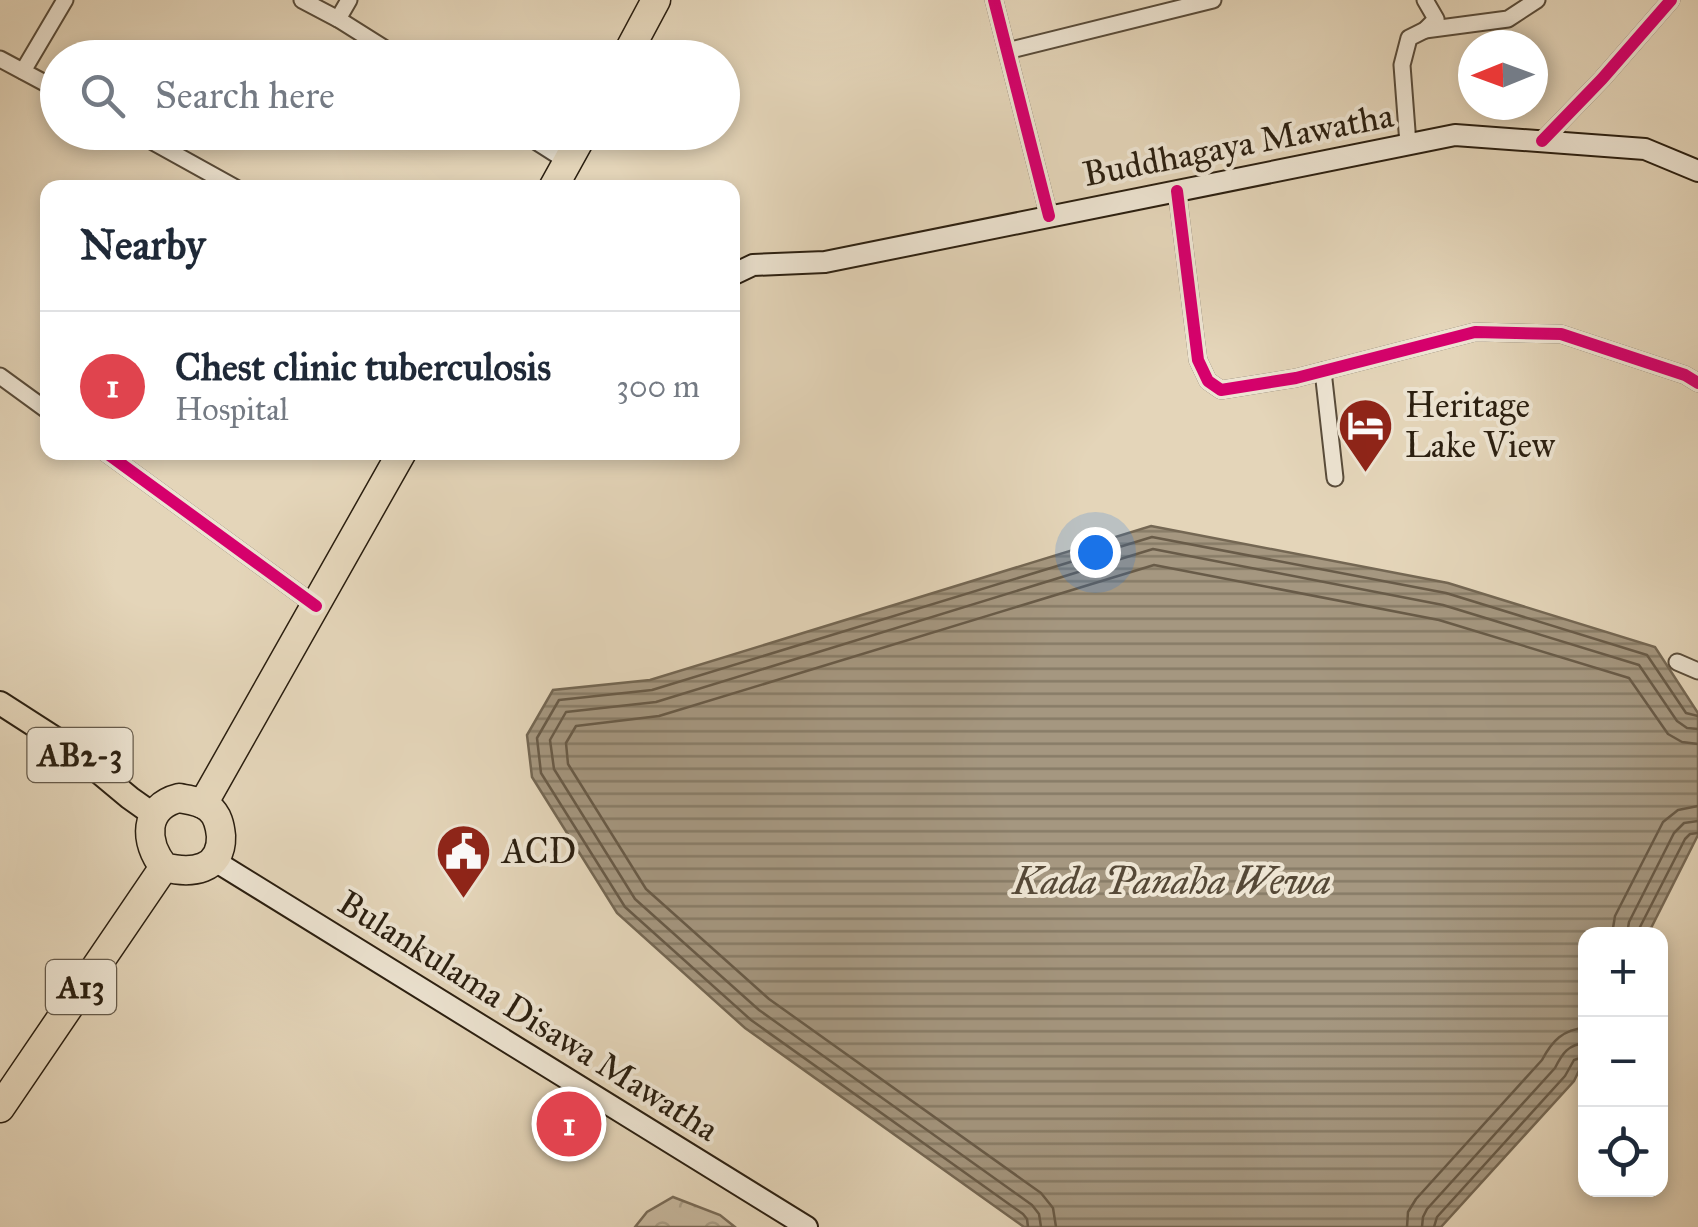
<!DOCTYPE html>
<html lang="en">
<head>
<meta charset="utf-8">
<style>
  :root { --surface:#fff; --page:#f2f2f3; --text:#1f2937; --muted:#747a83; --line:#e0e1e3; --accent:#8f2418 }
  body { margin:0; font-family:"IM FELL Great Primer",serif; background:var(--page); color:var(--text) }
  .controls { position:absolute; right:30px; bottom:30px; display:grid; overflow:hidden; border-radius:20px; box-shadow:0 5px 15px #0003 }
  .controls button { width:90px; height:90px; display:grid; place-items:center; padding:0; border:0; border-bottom:2px solid var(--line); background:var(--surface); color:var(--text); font:50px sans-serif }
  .compass { position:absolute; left:1458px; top:30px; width:90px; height:90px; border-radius:50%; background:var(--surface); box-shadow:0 5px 15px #0003; rotate:269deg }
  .you { position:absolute; left:1095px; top:552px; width:35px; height:35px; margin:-25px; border:8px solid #fff; border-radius:50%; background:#1a73e8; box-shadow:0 0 0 15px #1a73e833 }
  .badge { display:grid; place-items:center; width:65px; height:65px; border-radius:50%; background:var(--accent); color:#fff; font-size:32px; font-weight:700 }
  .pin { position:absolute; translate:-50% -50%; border:5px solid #fff; box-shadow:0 2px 10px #0006 }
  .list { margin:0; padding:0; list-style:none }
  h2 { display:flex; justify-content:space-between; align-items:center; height:130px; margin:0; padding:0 40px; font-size:42px }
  h2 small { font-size:32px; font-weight:400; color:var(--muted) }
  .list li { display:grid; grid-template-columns:65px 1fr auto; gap:30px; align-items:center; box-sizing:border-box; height:150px; padding:0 40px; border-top:2px solid var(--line) }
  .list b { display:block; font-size:38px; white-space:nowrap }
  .list p { margin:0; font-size:32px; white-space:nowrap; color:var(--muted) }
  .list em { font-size:32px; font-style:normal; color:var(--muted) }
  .icon { flex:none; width:55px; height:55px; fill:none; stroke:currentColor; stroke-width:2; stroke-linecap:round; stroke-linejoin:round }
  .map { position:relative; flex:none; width:1698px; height:1227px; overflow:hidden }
  .search { position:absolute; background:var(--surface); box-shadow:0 5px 15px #0003; left:40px; top:40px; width:700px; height:110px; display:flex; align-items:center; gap:25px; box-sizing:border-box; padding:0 35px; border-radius:55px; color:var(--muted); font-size:38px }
  .panel { position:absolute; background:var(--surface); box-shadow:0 5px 15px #0003; left:40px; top:180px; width:700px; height:280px; border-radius:20px }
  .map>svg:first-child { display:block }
  .park { fill:url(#park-crowns); stroke:#786a56; stroke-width:2.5 }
  .water { fill:url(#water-rules); stroke:#746753; stroke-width:2.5 }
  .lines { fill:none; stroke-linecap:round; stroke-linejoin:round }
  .shore { stroke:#685b48; stroke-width:2.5 }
  .street-casing { stroke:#594c3a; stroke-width:19 }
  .secondary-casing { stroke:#2b1f10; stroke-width:24 }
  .primary-casing { stroke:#2b1f10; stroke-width:26 }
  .highway-casing { stroke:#2b1f10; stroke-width:31 }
  .street { stroke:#ede4d2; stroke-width:15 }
  .secondary { stroke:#ede4d2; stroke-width:20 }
  .primary { stroke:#e4d5b9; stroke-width:22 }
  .highway { stroke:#e4d5b9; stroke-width:28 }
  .cycleway-casing { stroke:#ede4d2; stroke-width:19 }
  .cycleway { stroke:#d6006c; stroke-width:12 }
  .labels { text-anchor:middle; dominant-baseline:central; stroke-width:8; stroke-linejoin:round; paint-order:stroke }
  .shield { fill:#ede4d2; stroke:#655a4a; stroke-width:2.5 }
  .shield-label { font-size:32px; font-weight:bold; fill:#2b1f10 }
  .street-label { font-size:35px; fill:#2b1f10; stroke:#ede4d2 }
  .poi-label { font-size:35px; fill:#2b1f10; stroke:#ede4d2; text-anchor:start }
  .water-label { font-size:38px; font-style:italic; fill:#564937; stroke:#ede4d2 }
</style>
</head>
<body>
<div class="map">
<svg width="1698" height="1227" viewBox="0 0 1698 1227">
  <defs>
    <pattern id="park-crowns" width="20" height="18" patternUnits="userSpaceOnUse" patternTransform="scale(2.5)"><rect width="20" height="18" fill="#c5b69c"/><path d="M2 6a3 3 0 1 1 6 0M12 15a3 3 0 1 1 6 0" fill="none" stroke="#a99c85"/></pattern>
    <pattern id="water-rules" width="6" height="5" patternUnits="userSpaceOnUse" patternTransform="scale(2.5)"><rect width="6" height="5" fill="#a59780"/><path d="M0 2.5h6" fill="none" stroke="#877b67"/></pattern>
  </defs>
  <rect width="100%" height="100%" fill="#e4d5b9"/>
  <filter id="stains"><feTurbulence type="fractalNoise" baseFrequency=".002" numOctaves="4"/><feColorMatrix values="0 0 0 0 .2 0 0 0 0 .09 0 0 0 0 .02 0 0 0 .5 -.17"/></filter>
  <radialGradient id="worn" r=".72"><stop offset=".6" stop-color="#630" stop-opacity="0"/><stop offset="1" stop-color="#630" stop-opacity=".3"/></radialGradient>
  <polygon class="park" points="673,1197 720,1215 735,1227 635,1227 647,1212"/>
  <polygon class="water" points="1151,526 1448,583 1655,647 1698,713 1698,835 1648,934 1586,934 1585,1058 1574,1081 1441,1227 1024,1227 745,1028 617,913 532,777 527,735 553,690 650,680"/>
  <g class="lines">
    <g class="shore">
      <polyline points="1612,934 1615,916 1663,822 1678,810 1698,806"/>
      <polyline points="1627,934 1629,922 1674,833 1684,823 1698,821"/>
      <polyline points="1640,934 1640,927 1685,839 1690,834 1698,833"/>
      <polyline points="1028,1227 1027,1219 1023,1214 751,1020 625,907 541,773 537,738 559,700 652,690 1152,537 1446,593 1647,655 1686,713 1698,716"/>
      <polyline points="1041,1227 1039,1214 1032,1205 759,1010 635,899 554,769 550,740 566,712 656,702 1153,549 1443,605 1639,665 1677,721 1687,728 1698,729"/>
      <polyline points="1056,1227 1053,1208 1041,1193 769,999 646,889 568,764 566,743 576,726 659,716 1154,565 1439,620 1629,678 1668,734 1682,742 1698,744"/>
      <path d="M 1407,1227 L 1408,1212 L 1416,1199 L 1542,1060 C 1552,1041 1563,1029 1586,1028"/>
      <path d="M 1422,1227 L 1423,1217 L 1427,1209 L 1555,1068 C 1562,1054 1568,1044 1586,1043"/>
      <polyline points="1434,1227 1437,1217 1565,1076 1574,1060 1586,1056"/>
    </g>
    <defs>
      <g id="street">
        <polyline points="302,0 338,19 400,58"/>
        <polyline points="994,0 1049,216"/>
        <polyline points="338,19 349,0"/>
        <polyline points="1425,30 1508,19 1537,0"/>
        <polyline points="1007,51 1213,0"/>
        <polyline points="0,59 58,90"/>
        <polyline points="23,71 65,0"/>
        <polyline points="135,132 236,188"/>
        <polyline points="521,132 568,162"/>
        <polyline points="1542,141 1602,79 1671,0"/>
        <polyline points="1408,144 1402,65 1409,38 1425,30 1436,19 1425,0"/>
        <polyline points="1177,191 1198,360 1208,381 1221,390 1296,378 1475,332 1561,334 1685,375 1698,383"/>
        <polyline points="1323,371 1335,478"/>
        <polyline points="0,376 48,411"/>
        <polyline points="105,452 316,606"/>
        <polyline points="1677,662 1698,671"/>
      </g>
      <g id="secondary">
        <polyline points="732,275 753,265 825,262 1455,135 1645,149 1698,171"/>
        <polyline points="215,861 807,1227"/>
      </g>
      <polyline id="primary" points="0,703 70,748 130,798 154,815"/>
      <g id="highway">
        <polyline points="625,58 656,0"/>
        <polyline points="553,188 584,132"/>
        <path d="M 179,798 C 189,800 201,801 209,808 C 218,815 220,826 221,836 C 222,871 191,874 164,867 C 144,842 143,807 179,798 Z"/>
        <polyline points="203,804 402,452"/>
        <polyline points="0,1108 164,867"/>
      </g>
    </defs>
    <use href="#street" class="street-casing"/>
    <use href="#secondary" class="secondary-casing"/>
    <use href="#primary" class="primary-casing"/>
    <use href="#highway" class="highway-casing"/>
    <use href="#street" class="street"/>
    <use href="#secondary" class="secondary"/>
    <use href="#primary" class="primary"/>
    <use href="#highway" class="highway"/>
    <defs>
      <g id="cycleway">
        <polyline points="994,0 1049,216"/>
        <polyline points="1542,141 1602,79 1671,0"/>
        <polyline points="1177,191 1198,360 1208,381 1221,390 1296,378 1475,332 1561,334 1685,375 1698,383"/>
        <polyline points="105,452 316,606"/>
      </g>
    </defs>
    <use href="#cycleway" class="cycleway-casing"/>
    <use href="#cycleway" class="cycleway"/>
  </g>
  <defs>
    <symbol id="hotel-pin" viewBox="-11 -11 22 30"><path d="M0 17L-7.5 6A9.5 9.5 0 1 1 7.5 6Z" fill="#8f2418" stroke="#ede4d2"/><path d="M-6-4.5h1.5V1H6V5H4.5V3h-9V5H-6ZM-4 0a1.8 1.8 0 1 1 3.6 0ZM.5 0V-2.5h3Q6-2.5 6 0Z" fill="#fff"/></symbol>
    <symbol id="civic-pin" viewBox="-11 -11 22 30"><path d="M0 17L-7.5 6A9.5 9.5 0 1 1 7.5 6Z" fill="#8f2418" stroke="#ede4d2"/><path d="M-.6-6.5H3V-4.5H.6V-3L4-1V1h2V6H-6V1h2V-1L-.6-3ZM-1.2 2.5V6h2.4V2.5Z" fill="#fff"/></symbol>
  </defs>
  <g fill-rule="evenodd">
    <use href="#hotel-pin" x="1334" y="394" width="63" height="86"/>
    <use href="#civic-pin" x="432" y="820" width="63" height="86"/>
  </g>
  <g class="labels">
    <g class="shield">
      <rect x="27.5" y="728" width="105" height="54" rx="8"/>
      <rect x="46" y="960" width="70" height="54" rx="8"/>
    </g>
    <g class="shield-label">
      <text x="80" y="755">AB2-3</text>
      <text x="81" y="987">A13</text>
    </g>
    <g class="street-label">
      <text transform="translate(1238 145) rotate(-11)">Buddhagaya Mawatha</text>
      <text transform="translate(528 1016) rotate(32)">Bulankulama Disawa Mawatha</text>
    </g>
    <g class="poi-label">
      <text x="1405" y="405">Heritage<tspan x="1405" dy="40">Lake View</tspan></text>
      <text x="502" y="851">ACD</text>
    </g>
    <g class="water-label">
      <text x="1172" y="881">Kada Panaha Wewa</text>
    </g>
  </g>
  <rect width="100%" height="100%" filter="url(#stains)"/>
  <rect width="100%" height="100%" fill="url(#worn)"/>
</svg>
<div class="controls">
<button>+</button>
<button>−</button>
<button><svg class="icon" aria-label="locate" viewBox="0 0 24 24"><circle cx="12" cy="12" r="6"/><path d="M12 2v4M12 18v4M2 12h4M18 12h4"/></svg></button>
</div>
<svg class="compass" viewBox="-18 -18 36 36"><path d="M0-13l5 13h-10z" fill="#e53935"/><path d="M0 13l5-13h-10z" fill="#747a83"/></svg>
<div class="you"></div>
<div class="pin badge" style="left:569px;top:1124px;background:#e0444e">1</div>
<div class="search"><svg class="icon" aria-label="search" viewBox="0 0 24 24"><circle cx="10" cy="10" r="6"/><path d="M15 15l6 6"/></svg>Search here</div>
<section class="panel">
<h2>Nearby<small></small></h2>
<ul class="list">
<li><span class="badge" style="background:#e0444e">1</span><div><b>Chest clinic tuberculosis</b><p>Hospital</p></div><em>300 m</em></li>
</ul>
</section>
</div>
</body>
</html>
